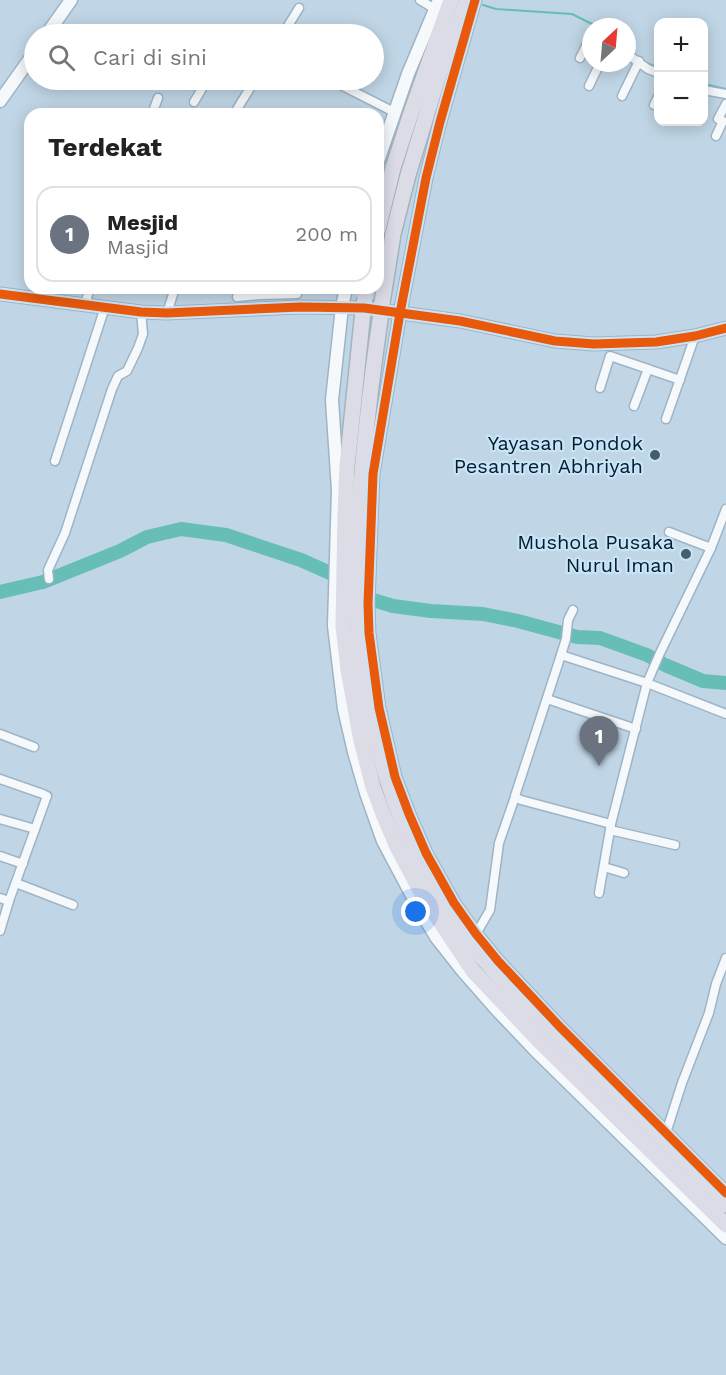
<!DOCTYPE html>
<html lang="id">
<head>
<meta charset="utf-8">
<style>
  :root { --surface:#fff; --page:#f6f6f6; --text:#222; --muted:#767676; --line:#e0e0e0; --accent:#0f766e }
  body { margin:0; font-family:"Work Sans",sans-serif; background:var(--page); color:var(--text) }
  .controls { position:absolute; right:18px; top:18px; display:grid; overflow:hidden; border-radius:12px; box-shadow:0 3px 15px #0003 }
  .controls button { width:54px; height:54px; display:grid; place-items:center; padding:0; border:0; border-bottom:2px solid var(--line); background:var(--surface); color:var(--text); font:30px sans-serif }
  .compass { position:absolute; left:582px; top:18px; width:54px; height:54px; border-radius:50%; background:var(--surface); box-shadow:0 3px 15px #0003; rotate:26deg }
  .you { position:absolute; left:416px; top:912px; width:21px; height:21px; margin:-15px; border:4px solid #fff; border-radius:50%; background:#1a73e8; box-shadow:0 0 0 9px #1a73e833 }
  .badge { display:grid; place-items:center; width:39px; height:39px; border-radius:50%; background:var(--accent); color:#fff; font-size:20px; font-weight:700 }
  .pin { position:absolute; translate:-50% -50px; filter:drop-shadow(0 2px 3px #0008) }
  .pin::after { content:''; position:absolute; top:32px; width:21px; height:18px; background:inherit; clip-path:polygon(0 0,100% 0,50% 100%) }
  .list { margin:0; padding:0; list-style:none }
  h2 { display:flex; justify-content:space-between; align-items:center; height:78px; margin:0; padding:0 24px; font-size:26px }
  h2 small { font-size:20px; font-weight:400; color:var(--muted) }
  .list li { display:grid; grid-template-columns:39px 1fr auto; gap:18px; align-items:center; box-sizing:border-box; height:96px; margin:0 12px 12px; padding:0 12px; border:2px solid var(--line); border-radius:18px }
  .list b { display:block; font-size:22px; white-space:nowrap }
  .list p { margin:0; font-size:20px; white-space:nowrap; color:var(--muted) }
  .list em { font-size:20px; font-style:normal; color:var(--muted) }
  .icon { flex:none; width:33px; height:33px; fill:none; stroke:currentColor; stroke-width:2; stroke-linecap:round; stroke-linejoin:round }
  .map { position:relative; flex:none; width:726px; height:1375px; overflow:hidden }
  .search { position:absolute; background:var(--surface); box-shadow:0 3px 15px #0003; left:24px; top:24px; width:360px; height:66px; display:flex; align-items:center; gap:15px; box-sizing:border-box; padding:0 21px; border-radius:33px; color:var(--muted); font-size:22px }
  .panel { position:absolute; background:var(--surface); box-shadow:0 3px 15px #0003; left:24px; top:108px; width:360px; height:186px; border-radius:18px }
  .map>svg:first-child { display:block }
  .lines { fill:none; stroke-linecap:round; stroke-linejoin:round }
  .stream { stroke:#67beb6; stroke-width:2 }
  .river { stroke:#67beb6; stroke-width:14 }
  .street-casing { stroke:#9eb4c5; stroke-width:11 }
  .secondary-casing { stroke:#9eb4c5; stroke-width:15 }
  .highway-casing { stroke:#a4b3bd; stroke-width:18 }
  .street { stroke:#f6f9fb; stroke-width:8 }
  .secondary { stroke:#f6f9fb; stroke-width:12 }
  .highway { stroke:#dcdce7; stroke-width:15 }
  .highway-bridge-casing { stroke:#a4b3bd; stroke-width:18; stroke-linecap:butt }
  .highway-bridge { stroke:#dcdce7; stroke-width:15 }
  .cycleway-casing { stroke:#c9e3f7; stroke-width:13 }
  .cycleway { stroke:#e8590c; stroke-width:9 }
  .poi-dot { fill:#445e6f; stroke:#c9e3f7; stroke-width:2 }
  .labels { text-anchor:middle; dominant-baseline:central; stroke-width:4.5; stroke-linejoin:round; paint-order:stroke }
  .poi-label { font-size:20px; fill:#021d2f; stroke:#c9e3f7; text-anchor:end }
</style>
</head>
<body>
<div class="map">
<svg width="726" height="1375" viewBox="0 0 726 1375">
  <rect width="100%" height="100%" fill="#c0d6e6"/>
  <g class="lines">
    <g class="stream">
      <polyline points="483,5 496,9 572,14 598,27"/>
      <polyline points="627,48 643,61 658,68"/>
      <polyline points="704,84 726,89"/>
    </g>
    <g class="river">
      <polyline points="0,592 43,582 120,551 147,537 181,529 226,535 301,560 339,577 344,581"/>
      <polyline points="359,593 363,597 393,606 431,611 483,614 518,621 577,637 600,638 647,655 665,665 703,681 726,683"/>
    </g>
    <defs>
      <g id="street">
        <polyline points="420,0 435,9"/>
        <polyline points="283,34 299,8"/>
        <polyline points="627,54 648,69 658,73"/>
        <polyline points="580,58 591,36"/>
        <polyline points="331,80 394,112"/>
        <polyline points="589,86 600,63"/>
        <polyline points="704,90 726,94"/>
        <polyline points="622,96 639,61"/>
        <polyline points="194,102 207,80"/>
        <polyline points="654,105 658,97"/>
        <polyline points="152,114 158,98"/>
        <polyline points="234,114 255,80"/>
        <polyline points="716,136 723,121 718,119 726,104"/>
        <polyline points="237,297 259,295 297,294"/>
        <polyline points="85,304 90,288"/>
        <polyline points="167,313 175,288"/>
        <polyline points="600,388 610,356 680,380"/>
        <polyline points="634,406 648,369"/>
        <polyline points="666,419 695,336"/>
        <polyline points="55,461 105,307"/>
        <polyline points="669,532 711,548"/>
        <polyline points="49,579 48,570 65,533 112,389 118,376 127,371 138,348 143,334 141,312"/>
        <polyline points="573,610 568,620 566,639 561,655 515,796 515,797 521,800 611,824"/>
        <polyline points="561,655 647,683 726,714"/>
        <polyline points="547,699 636,729"/>
        <polyline points="0,734 34,747"/>
        <polyline points="0,779 43,794 47,796 9,901 0,931"/>
        <polyline points="0,819 35,829"/>
        <polyline points="610,830 675,845"/>
        <polyline points="0,856 23,864"/>
        <polyline points="604,867 624,873"/>
        <polyline points="16,883 73,905"/>
        <polyline points="599,893 611,824 647,683 660,653 711,548 726,509"/>
        <polyline points="0,898 9,901"/>
        <polyline points="476,934 490,910 499,843 515,797"/>
        <polyline points="666,1133 682,1083 709,1013 716,984 726,958"/>
      </g>
      <g id="secondary">
        <polyline points="475,0 440,122 426,178 400,313 373,474 368,604 369,633 379,708 395,777 409,814 426,853 454,903 476,934 498,961 560,1027 726,1193"/>
        <polyline points="47,34 71,0"/>
        <polyline points="0,101 34,53"/>
        <polyline points="378,161 408,74 439,0"/>
        <polyline points="346,288 342,307 332,400 338,490 334,626 344,709 354,752 366,793 383,841 417,905 436,937 462,970 497,1010 539,1054 726,1238"/>
        <polyline points="0,294 141,312 167,313 300,307 364,308 460,321 555,341 594,344 656,342 695,336 726,328"/>
      </g>
      <g id="highway">
        <polyline points="378,229 393,168 411,113 451,0"/>
        <polyline points="382,303 393,234 408,175 439,74 467,0"/>
        <polyline points="363,311 347,466 345,514 343,626 348,670 361,741 373,787 383,814 397,847 423,896 473,971 540,1042 726,1225"/>
        <path d="M 381,313 C 370,388 361,462 358,538 C 356,580 356,623 361,666 C 367,711 379,757 394,800 C 411,847 433,891 462,932 C 498,980 541,1022 583,1064 C 631,1111 679,1158 726,1205"/>
      </g>
    </defs>
    <use href="#street" class="street-casing"/>
    <use href="#secondary" class="secondary-casing"/>
    <use href="#highway" class="highway-casing"/>
    <use href="#street" class="street"/>
    <use href="#secondary" class="secondary"/>
    <use href="#highway" class="highway"/>
    <defs>
      <g id="highway-bridge">
        <polyline points="363,311 365,298"/>
        <polyline points="381,313 382,303"/>
      </g>
    </defs>
    <use href="#highway-bridge" class="highway-bridge-casing"/>
    <use href="#highway-bridge" class="highway-bridge"/>
    <defs>
      <g id="cycleway">
        <polyline points="475,0 440,122 426,178 400,313 373,474 368,604 369,633 379,708 395,777 409,814 426,853 454,903 476,934 498,961 560,1027 726,1193"/>
        <polyline points="0,294 141,312 167,313 300,307 364,308 460,321 555,341 594,344 656,342 695,336 726,328"/>
      </g>
    </defs>
    <use href="#cycleway" class="cycleway-casing"/>
    <use href="#cycleway" class="cycleway"/>
  </g>
  <g class="poi-dot">
    <circle cx="655" cy="455" r="6"/>
    <circle cx="686" cy="554" r="6"/>
  </g>
  <g class="labels">
    <g class="poi-label">
      <text x="643" y="443">Yayasan Pondok<tspan x="643" dy="23">Pesantren Abhriyah</tspan></text>
      <text x="674" y="542">Mushola Pusaka<tspan x="674" dy="23">Nurul Iman</tspan></text>
    </g>
  </g>
</svg>
<div class="controls">
<button>+</button>
<button>−</button>
</div>
<svg class="compass" viewBox="-18 -18 36 36"><path d="M0-13l5 13h-10z" fill="#e53935"/><path d="M0 13l5-13h-10z" fill="#767676"/></svg>
<div class="you"></div>
<div class="pin badge" style="left:599px;top:766px;background:#6b7280">1</div>
<div class="search"><svg class="icon" aria-label="search" viewBox="0 0 24 24"><circle cx="10" cy="10" r="6"/><path d="M15 15l6 6"/></svg>Cari di sini</div>
<section class="panel">
<h2>Terdekat<small></small></h2>
<ul class="list">
<li><span class="badge" style="background:#6b7280">1</span><div><b>Mesjid</b><p>Masjid</p></div><em>200 m</em></li>
</ul>
</section>
</div>
</body>
</html>
